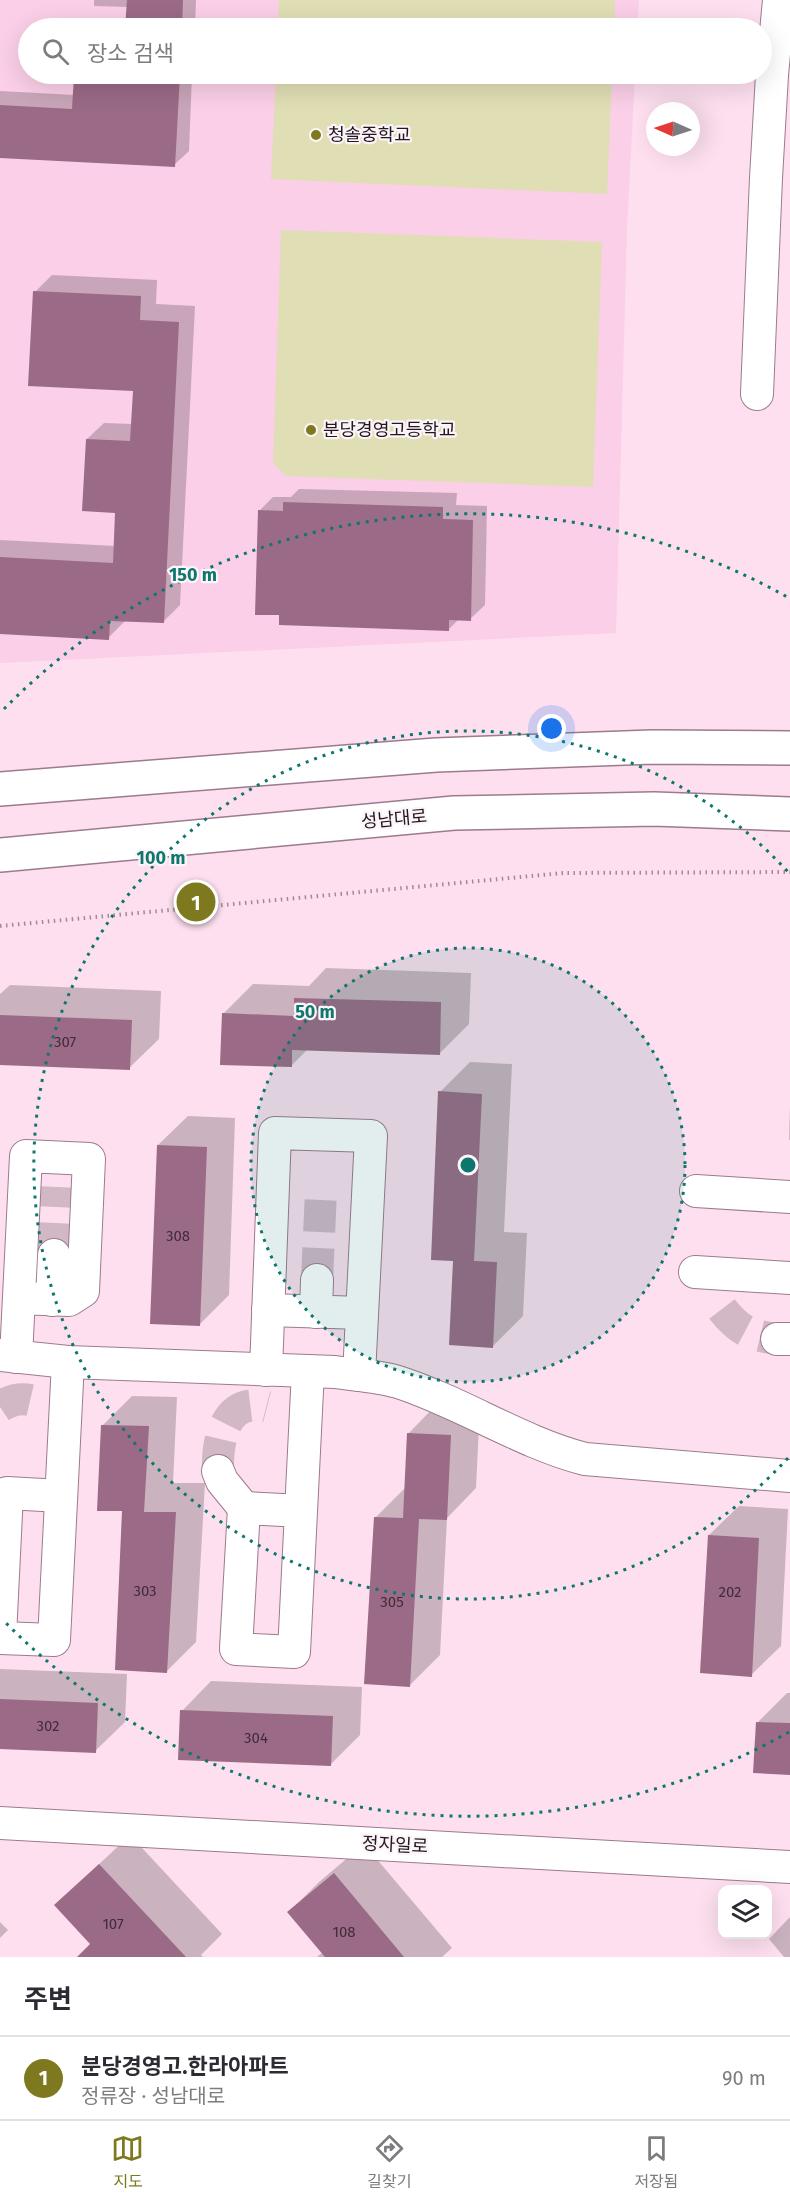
<!DOCTYPE html>
<html lang="ko">
<head>
<meta charset="utf-8">
<style>
  :root { --surface:#fff; --page:#f2f2f3; --text:#2b2b33; --muted:#7c7c81; --line:#e1e1e2; --accent:#7e791e }
  body { margin:0; font-family:"Fira Sans","Noto Sans KR",sans-serif; background:var(--page); color:var(--text) }
  .controls { position:absolute; right:18px; bottom:18px; display:grid; overflow:hidden; border-radius:12px; box-shadow:0 6px 24px #0002 }
  .controls button { width:54px; height:54px; display:grid; place-items:center; padding:0; border:0; border-bottom:2px solid var(--line); background:var(--surface); color:var(--text); font:30px sans-serif }
  .compass { position:absolute; left:646px; top:102px; width:54px; height:54px; border-radius:50%; background:var(--surface); box-shadow:0 6px 24px #0002; rotate:273deg }
  .you { position:absolute; left:552px; top:729px; width:21px; height:21px; margin:-15px; border:4px solid #fff; border-radius:50%; background:#1a73e8; box-shadow:0 0 0 9px #1a73e833 }
  .badge { display:grid; place-items:center; width:39px; height:39px; border-radius:50%; background:var(--accent); color:#fff; font-size:20px; font-weight:700 }
  .pin { position:absolute; translate:-50% -50%; border:3px solid #fff; box-shadow:0 2px 6px #0006 }
  .list { margin:0; padding:0; list-style:none }
  h2 { display:flex; justify-content:space-between; align-items:center; height:78px; margin:0; padding:0 24px; font-size:26px }
  h2 small { font-size:20px; font-weight:400; color:var(--muted) }
  .list li { display:grid; grid-template-columns:39px 1fr auto; gap:18px; align-items:center; box-sizing:border-box; height:84px; padding:0 24px; border-top:2px solid var(--line) }
  .list b { display:block; font-size:22px; white-space:nowrap }
  .list p { margin:0; font-size:20px; white-space:nowrap; color:var(--muted) }
  .list em { font-size:20px; font-style:normal; color:var(--muted) }
  .icon { flex:none; width:33px; height:33px; fill:none; stroke:currentColor; stroke-width:2; stroke-linecap:round; stroke-linejoin:round }
  .map { position:relative; flex:none; width:790px; height:1957px; overflow:hidden }
  .search { position:absolute; background:var(--surface); box-shadow:0 6px 24px #0002; left:18px; right:18px; top:18px; height:66px; display:flex; align-items:center; gap:15px; box-sizing:border-box; padding:0 21px; border-radius:33px; color:var(--muted); font-size:22px }
  .sheet { height:162px; background:var(--surface) }
  nav { display:flex; justify-content:space-around; align-items:center; box-sizing:border-box; height:84px; border-top:2px solid var(--line); background:var(--surface); font-size:16px; color:var(--muted) }
  nav a { display:grid; justify-items:center; gap:3px }
  nav .on { color:var(--accent) }
  .map>svg:first-child { display:block }
  .built { fill:#facfe7 }
  .green { fill:#e0deb4 }
  .shadow { fill:#0003 }
  .building { fill:#9b6a86 }
  .lines { fill:none; stroke-linecap:round; stroke-linejoin:round }
  .minor-tunnel { stroke:#d2b7c5; stroke-width:32; stroke-dasharray:32 16; stroke-linecap:butt }
  .minor-casing { stroke:#9b7b8d; stroke-width:34 }
  .major-casing { stroke:#9b7b8d; stroke-width:36 }
  .path { stroke:#a08a96; stroke-width:4; stroke-dasharray:1.5 4.5; stroke-linecap:butt }
  .minor { stroke:#fff; stroke-width:32 }
  .major { stroke:#fff; stroke-width:33 }
  .ring { fill:none; stroke:#0f766e; stroke-width:3; stroke-dasharray:3 6 }
  .poi-dot { fill:#7e791e; stroke:#fbf4f8; stroke-width:2 }
  .labels { text-anchor:middle; dominant-baseline:central; stroke-width:4.5; stroke-linejoin:round; paint-order:stroke }
  .number-label { font-size:15px; fill:#422c38 }
  .poi-label { font-size:18px; fill:#24171e; stroke:#fbf4f8; text-anchor:start }
  .street-label { font-size:18px; fill:#24171e; stroke:#fbf4f8 }
  .centre { fill:#0f766e; stroke:#fbf4f8; stroke-width:3 }
  .ring-label { font-size:18px; text-anchor:middle; font-weight:bold; fill:#0f766e; stroke:#fbf4f8; stroke-width:4.5; stroke-linejoin:round; paint-order:stroke }
</style>
</head>
<body>
<div class="map">
<svg width="790" height="1957" viewBox="0 0 790 1957">
  <rect width="100%" height="100%" fill="#fddfef"/>
  <polygon class="built" points="0,0 639,0 637,28 28,28 28,74 635,74 627,228 616,633 0,663"/>
  <g class="green">
    <polygon points="279,0 615,0 614,28 278,28"/>
    <polygon points="276,74 612,74 607,194 271,179"/>
    <polygon points="281,230 602,242 593,487 286,476 273,463"/>
  </g>
  <g class="shadow">
    <polygon points="94,0 196,0 195,28 127,28 128,7 94,6"/>
    <polygon points="78,74 192,74 189,151 174,165 0,156 0,91 75,95 76,76"/>
    <polygon points="52,275 157,280 156,304 195,306 180,605 163,622 125,621 108,638 0,632 0,540 115,546 116,511 87,439 104,423 133,424 134,390 35,292"/>
    <polygon points="299,489 457,493 456,505 487,506 485,605 470,619 459,619 449,629 281,614 259,511 273,497 291,497"/>
    <polygon points="326,968 471,973 469,1024 439,1054 308,1049 291,1066 223,1014 253,984 309,986"/>
    <polygon points="10,985 161,991 159,1039 129,1068 0,1063 0,994"/>
    <polygon points="470,1062 512,1064 504,1232 527,1233 523,1316 493,1346 455,1259 440,1092"/>
    <polygon points="790,1105 790,1140 789,1140"/>
    <polygon points="188,1116 235,1118 229,1295 199,1325 158,1145"/>
    <polygon points="132,1396 177,1397 173,1483 205,1483 196,1642 167,1671 103,1425"/>
    <polygon points="438,1403 480,1405 476,1488 447,1518 440,1655 410,1685 376,1517 406,1487 408,1434"/>
    <polygon points="739,1506 788,1509 781,1646 751,1675 709,1535"/>
    <polygon points="0,1669 127,1674 125,1722 95,1751 0,1748"/>
    <polygon points="211,1681 362,1687 360,1735 330,1765 182,1711"/>
    <polygon points="787,1693 790,1693 790,1774 758,1722"/>
    <polygon points="130,1835 222,1934 201,1955 203,1957 84,1957 92,1944 56,1905"/>
    <polygon points="364,1844 452,1948 442,1957 317,1957 323,1952 289,1912 319,1882"/>
    <polygon points="790,1917 790,1957 784,1957 769,1939"/>
    <polygon points="0,1922 8,1930 0,1938"/>
  </g>
  <g class="building">
    <polygon points="127,0 183,0 182,28 125,28"/>
    <polygon points="123,74 180,74 175,167 0,158 0,105 72,109 74,75 123,78"/>
    <polygon points="33,291 141,296 140,320 179,322 164,623 110,621 109,640 0,634 0,557 113,563 115,513 82,511 86,439 130,441 133,391 28,386"/>
    <polygon points="283,502 443,507 443,519 473,520 471,621 449,620 449,631 279,625 279,615 255,615 258,510 283,511"/>
    <polygon points="294,998 441,1002 440,1055 292,1050 292,1067 220,1065 222,1013 294,1016"/>
    <polygon points="0,1015 132,1020 130,1070 0,1065"/>
    <polygon points="438,1091 482,1094 474,1261 497,1262 493,1348 449,1345 453,1261 431,1260"/>
    <polygon points="157,1145 207,1147 200,1326 150,1324"/>
    <polygon points="101,1425 149,1426 144,1512 176,1512 167,1673 115,1670 122,1511 97,1511"/>
    <polygon points="407,1433 451,1435 447,1520 419,1519 410,1687 364,1684 374,1517 403,1518"/>
    <polygon points="708,1535 759,1538 752,1677 700,1673"/>
    <polygon points="0,1699 98,1703 96,1753 0,1749"/>
    <polygon points="180,1710 333,1716 331,1766 178,1760"/>
    <polygon points="756,1722 790,1723 790,1775 753,1773"/>
    <polygon points="99,1864 186,1957 77,1957 90,1944 54,1905"/>
    <polygon points="334,1873 404,1957 325,1957 287,1912"/>
  </g>
  <g class="lines">
    <g class="minor-tunnel">
      <polyline points="54,1255 57,1187"/>
      <polyline points="317,1280 321,1191"/>
      <path d="M 722,1309 C 739,1331 750,1335 777,1339"/>
      <path d="M 0,1407 C 12,1399 23,1397 36,1402"/>
      <path d="M 218,1471 C 217,1440 225,1396 267,1407"/>
    </g>
    <defs>
      <g id="minor">
        <polyline points="757,394 766,178 772,75 779,0"/>
        <polyline points="696,1191 790,1197"/>
        <polyline points="695,1272 790,1278"/>
        <polyline points="52,1300 54,1255"/>
        <polyline points="268,1310 362,1313"/>
        <polyline points="316,1312 317,1280"/>
        <polyline points="777,1339 790,1339"/>
        <path d="M 0,1355 L 68,1362 L 335,1372 C 356,1375 378,1376 398,1382 C 463,1403 520,1442 585,1459 L 790,1476"/>
        <polyline points="16,1357 26,1156 89,1159 83,1291 69,1300 19,1298"/>
        <polyline points="266,1370 275,1133 371,1136 359,1375"/>
        <polyline points="218,1471 222,1481 244,1508"/>
        <polyline points="301,1511 244,1508 236,1649 294,1652 308,1371"/>
        <polyline points="0,1636 7,1493 61,1496"/>
        <polyline points="0,1638 54,1640 68,1362"/>
        <polyline points="0,1823 790,1867"/>
      </g>
      <g id="major">
        <polyline points="0,789 436,755 652,747 790,748"/>
        <polyline points="0,855 454,813 654,809 790,814"/>
      </g>
    </defs>
    <use href="#minor" class="minor-casing"/>
    <use href="#major" class="major-casing"/>
    <polyline class="path" points="0,926 563,873 790,872"/>
    <use href="#minor" class="minor"/>
    <use href="#major" class="major"/>
  </g>
  <circle cx="468" cy="1165" r="217" fill="#0f766e" fill-opacity=".12"/>
  <g class="ring">
    <circle cx="468" cy="1165" r="217"/>
    <path d="M788 1458A434 434 0 1 1 788 872"/>
    <path d="M789 1732A651 651 0 0 1 4 1621M4 709A651 651 0 0 1 789 598"/>
  </g>
  <g class="poi-dot">
    <circle cx="316" cy="135" r="6"/>
    <circle cx="311" cy="430" r="6"/>
  </g>
  <g class="labels">
    <g class="number-label">
      <text x="65" y="1042">307</text>
      <text x="178" y="1236">308</text>
      <text x="145" y="1591">303</text>
      <text x="730" y="1592">202</text>
      <text x="392" y="1602">305</text>
      <text x="48" y="1726">302</text>
      <text x="256" y="1738">304</text>
      <text x="113" y="1924">107</text>
      <text x="344" y="1932">108</text>
    </g>
    <g class="poi-label">
      <text x="328" y="135">청솔중학교</text>
      <text x="323" y="430">분당경영고등학교</text>
    </g>
    <g class="street-label">
      <text transform="translate(394 819) rotate(-5)">성남대로</text>
      <text transform="translate(395 1845) rotate(3)">정자일로</text>
    </g>
  </g>
  <circle cx="468" cy="1165" r="9" class="centre"/>
  <g class="ring-label">
    <text x="193" y="581">150 m</text>
    <text x="161" y="864">100 m</text>
    <text x="315" y="1018">50 m</text>
  </g>
</svg>
<div class="controls">
<button><svg class="icon" aria-label="layers" viewBox="0 0 24 24"><path d="M12 4l9 5-9 5-9-5zM3 14l9 5 9-5"/></svg></button>
</div>
<svg class="compass" viewBox="-18 -18 36 36"><path d="M0-13l5 13h-10z" fill="#e53935"/><path d="M0 13l5-13h-10z" fill="#7c7c81"/></svg>
<div class="you"></div>
<div class="pin badge" style="left:196px;top:902px">1</div>
<div class="search"><svg class="icon" aria-label="search" viewBox="0 0 24 24"><circle cx="10" cy="10" r="6"/><path d="M15 15l6 6"/></svg>장소 검색</div>
</div>
<section class="sheet">
<h2>주변<small></small></h2>
<ul class="list">
<li><span class="badge">1</span><div><b>분당경영고.한라아파트</b><p>정류장 · 성남대로</p></div><em>90 m</em></li>
</ul>
</section>
<nav>
<a class="on"><svg class="icon" aria-label="map" viewBox="0 0 24 24"><path d="M3 6l6-2 6 2 6-2v14l-6 2-6-2-6 2zM9 4v14M15 6v14"/></svg>지도</a>
<a><svg class="icon" aria-label="directions" viewBox="0 0 24 24"><path d="M12 3l9 9-9 9-9-9zM9 14v-3h6M13 9l2 2-2 2"/></svg>길찾기</a>
<a><svg class="icon" aria-label="saved" viewBox="0 0 24 24"><path d="M7 4h10v16l-5-4-5 4z"/></svg>저장됨</a>
</nav>
</body>
</html>
